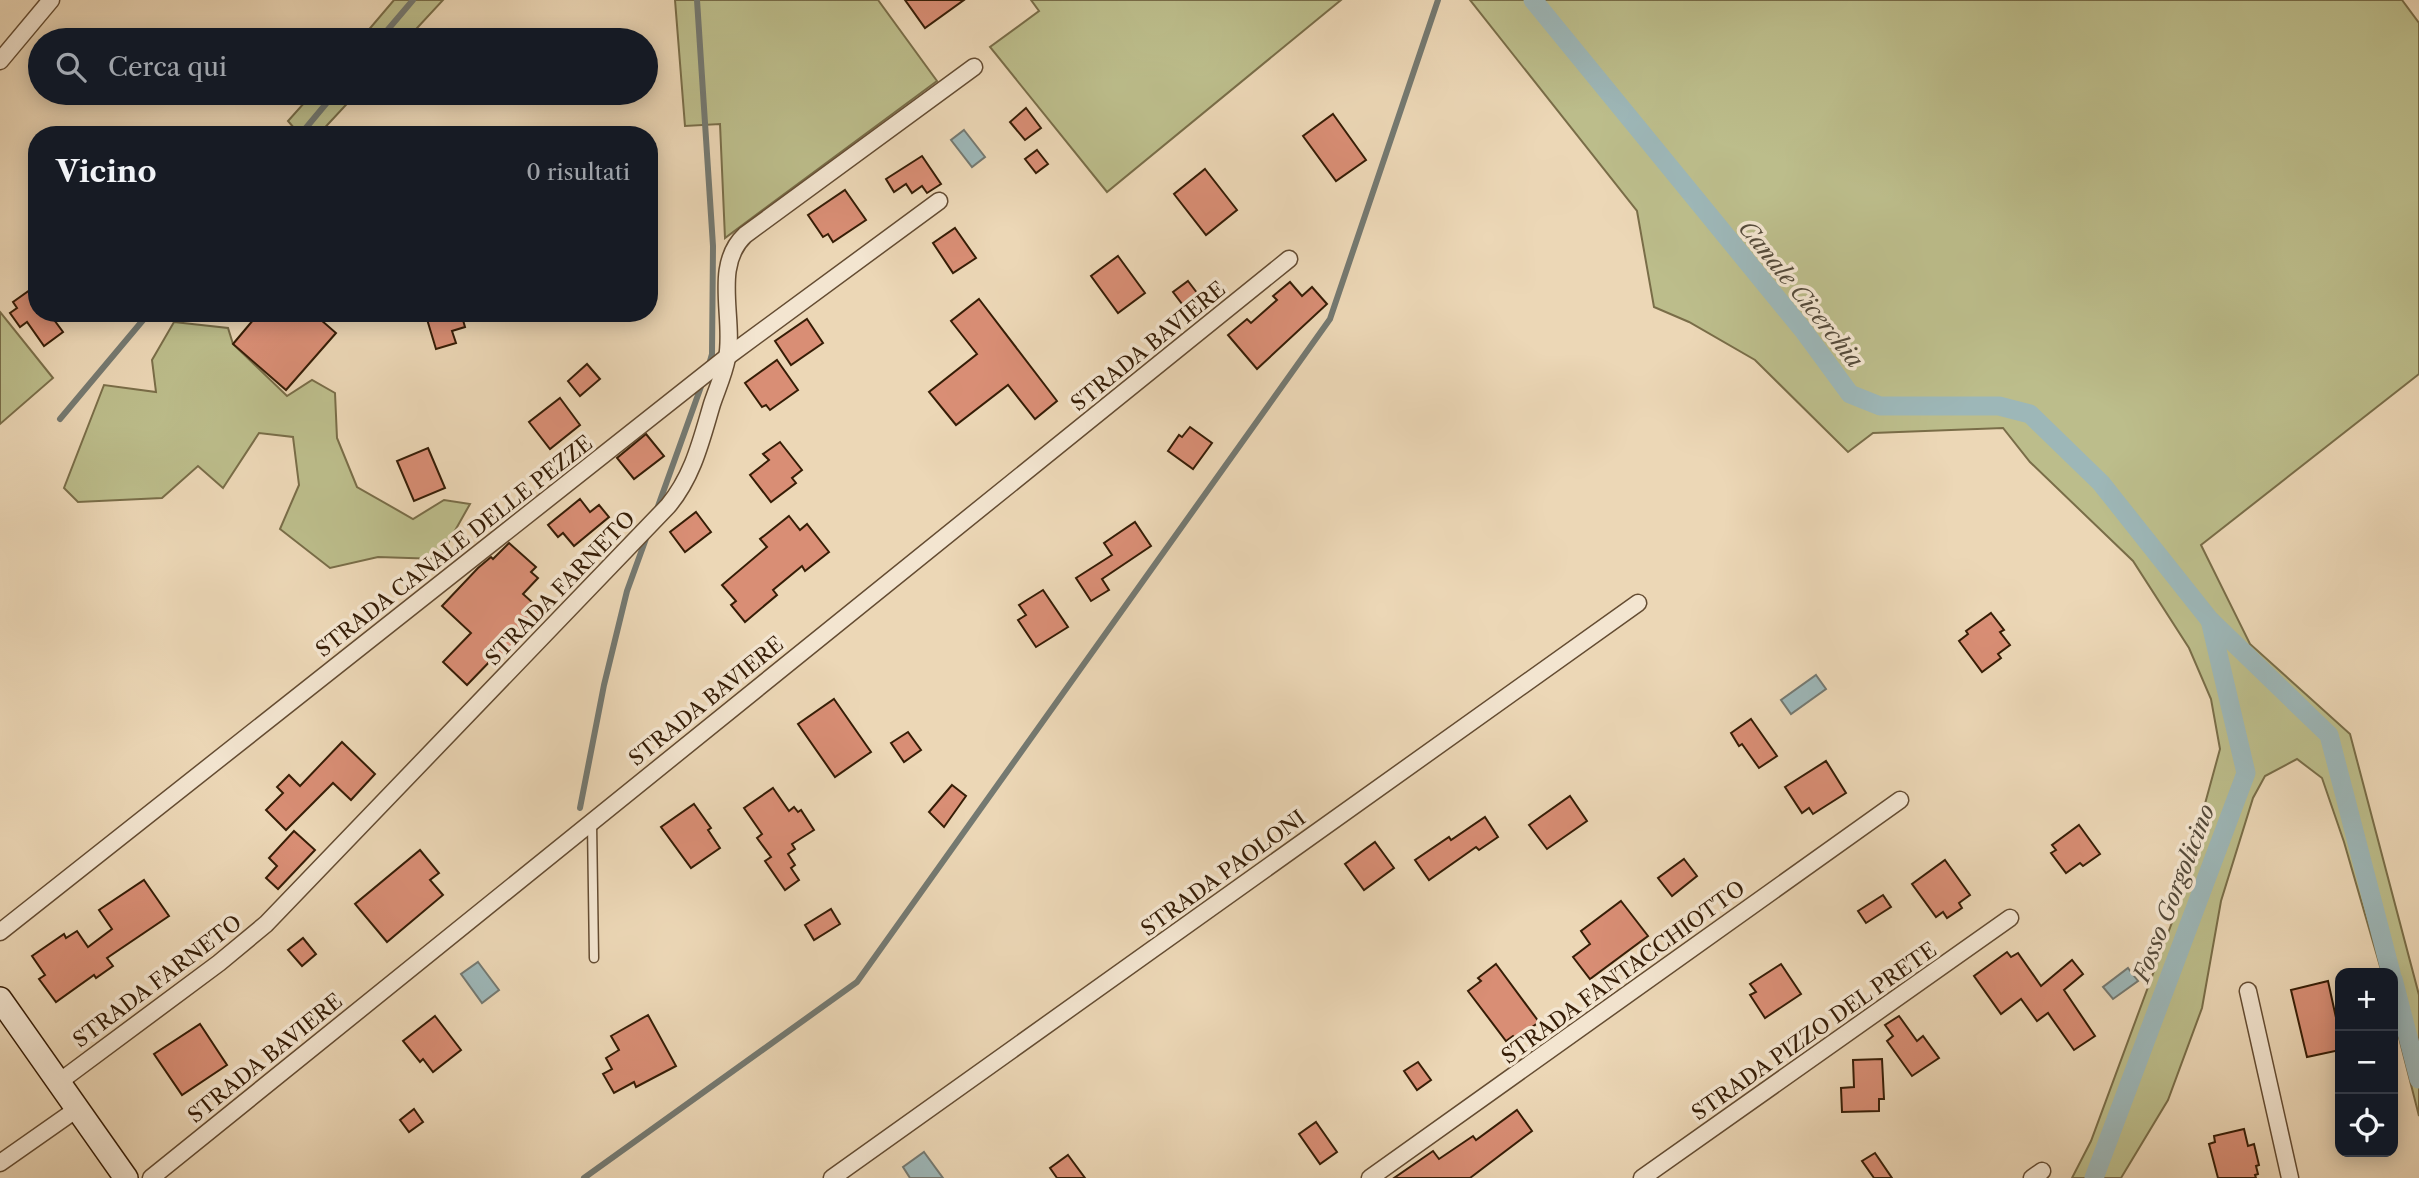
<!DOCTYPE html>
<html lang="it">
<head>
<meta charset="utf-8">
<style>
  :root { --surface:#171b24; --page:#20242c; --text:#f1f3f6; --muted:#9ea1a6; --line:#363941 }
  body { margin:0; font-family:"Libre Caslon Text",serif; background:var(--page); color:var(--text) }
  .controls { position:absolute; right:21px; bottom:21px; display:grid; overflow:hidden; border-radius:14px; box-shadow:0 4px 18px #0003 }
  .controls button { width:63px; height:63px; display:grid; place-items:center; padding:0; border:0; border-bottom:2px solid var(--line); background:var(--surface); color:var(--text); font:35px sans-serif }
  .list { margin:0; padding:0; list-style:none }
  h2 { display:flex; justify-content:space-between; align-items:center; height:91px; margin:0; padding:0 28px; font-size:30px }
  h2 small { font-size:23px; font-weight:400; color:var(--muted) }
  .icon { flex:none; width:38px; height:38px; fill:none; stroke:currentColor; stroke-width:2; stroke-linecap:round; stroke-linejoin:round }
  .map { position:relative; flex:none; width:2419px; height:1178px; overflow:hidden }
  .search { position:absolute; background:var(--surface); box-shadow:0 4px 18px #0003; left:28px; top:28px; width:630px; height:77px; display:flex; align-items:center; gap:18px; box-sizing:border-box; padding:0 24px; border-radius:38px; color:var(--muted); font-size:26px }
  .panel { position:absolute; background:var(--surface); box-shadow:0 4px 18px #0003; left:28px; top:126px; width:630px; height:196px; border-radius:28px }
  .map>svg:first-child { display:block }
  .green { fill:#bcbd8b; stroke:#796d48; stroke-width:2 }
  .water { fill:#9db7b8; stroke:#747971; stroke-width:2 }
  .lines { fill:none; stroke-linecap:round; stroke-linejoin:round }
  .stream { stroke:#747971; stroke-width:6 }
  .canal { stroke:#9db7b8; stroke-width:19 }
  .building { fill:#d98e75; stroke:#361d06; stroke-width:2 }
  .lane-casing { stroke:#644c32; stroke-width:11 }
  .street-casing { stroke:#644c32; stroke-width:19 }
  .secondary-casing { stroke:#361d06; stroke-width:26 }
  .lane { stroke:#f3e5d0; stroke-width:8 }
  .street { stroke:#f3e5d0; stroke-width:16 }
  .secondary { stroke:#f3e5d0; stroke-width:23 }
  .labels { text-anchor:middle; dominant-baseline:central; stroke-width:7; stroke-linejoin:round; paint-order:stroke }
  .street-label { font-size:21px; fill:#361d06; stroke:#f3e5d0 }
  .water-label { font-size:23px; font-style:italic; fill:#554b3b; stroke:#f3e5d0 }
</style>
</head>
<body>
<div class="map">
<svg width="2419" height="1178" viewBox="0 0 2419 1178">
  <rect width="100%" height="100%" fill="#ecd7b6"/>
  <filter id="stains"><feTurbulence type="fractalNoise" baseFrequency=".00286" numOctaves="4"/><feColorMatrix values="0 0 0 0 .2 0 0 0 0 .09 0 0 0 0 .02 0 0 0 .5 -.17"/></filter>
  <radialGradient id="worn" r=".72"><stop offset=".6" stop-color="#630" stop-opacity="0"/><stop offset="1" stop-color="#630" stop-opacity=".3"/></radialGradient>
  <g class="green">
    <polygon points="394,0 443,0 406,40 360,40"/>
    <polygon points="675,0 878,0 937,81 725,238 720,124 685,126"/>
    <polygon points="1031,0 1341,0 1107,192 990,47 1039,11"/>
    <polygon points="1470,0 2402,0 2419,23 2419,374 2201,545 2250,644 2350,734 2419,995 2419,1116 2393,1014 2393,973 2382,973 2344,842 2322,778 2297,759 2265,776 2253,798 2221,901 2202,1008 2168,1100 2121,1178 2072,1178 2091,1141 2174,917 2220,749 2211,699 2189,648 2133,561 2030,462 2003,428 1873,433 1848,452 1755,360 1689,322 1654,307 1637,211"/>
    <polygon points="313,93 357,93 318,135 300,135 288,121"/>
    <polygon points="0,312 53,378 0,424"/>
    <polygon points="174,322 228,328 233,344 287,396 312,380 335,393 337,438 357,487 413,519 444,500 470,504 439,559 378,557 330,568 280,529 299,485 293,437 259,433 223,488 198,466 162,498 78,502 64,488 104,385 156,392 152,360"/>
  </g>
  <g class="water">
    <polygon points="964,130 985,157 972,167 951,140"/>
    <polygon points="1816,675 1826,689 1791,714 1781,700"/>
    <polygon points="478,962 499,990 482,1003 461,974"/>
    <polygon points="2128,968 2138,981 2113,999 2103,987"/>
    <polygon points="924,1152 943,1178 910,1178 903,1167"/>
  </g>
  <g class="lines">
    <g class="stream">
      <polyline points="697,0 713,246 712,354 708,368"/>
      <polyline points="379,40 413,0"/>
      <polyline points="300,135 335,93"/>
      <polyline points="60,419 149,313"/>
      <polyline points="657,509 703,381"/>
      <polyline points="580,808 604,685 627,591 648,533"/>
      <polyline points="584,1178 857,982 1330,319 1438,0"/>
    </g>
    <g class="canal">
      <polyline points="1533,0 1803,330 1850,394 1880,406 1999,406 2030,414 2101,483 2209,619 2329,735 2391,973"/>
      <polyline points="2393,979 2419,1079"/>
      <polyline points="2094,1178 2246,773 2210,620"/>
    </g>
  </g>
  <g class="building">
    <polygon points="905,0 964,0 925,28"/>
    <polygon points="1026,108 1041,128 1025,140 1010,122"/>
    <polygon points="1333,114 1366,160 1336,181 1303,136"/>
    <polygon points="1037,150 1048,164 1036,173 1025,159"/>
    <polygon points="922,156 941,184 927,193 922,186 912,193 906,184 894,192 886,179"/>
    <polygon points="1205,169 1237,210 1206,235 1174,194"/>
    <polygon points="845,190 866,220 833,242 828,234 823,237 808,215"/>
    <polygon points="955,228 976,258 953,273 933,243"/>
    <polygon points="1118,256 1145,293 1118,313 1091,276"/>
    <polygon points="1188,281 1207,306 1192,317 1173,292"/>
    <polygon points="1290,282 1302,296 1312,287 1327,304 1257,369 1228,335 1247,319 1251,323 1277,300 1273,296"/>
    <polygon points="37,285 37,313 49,313 63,332 44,346 27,322 20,327 10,313 17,308 13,302"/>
    <polygon points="979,299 1057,401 1035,419 1008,385 956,425 929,392 977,354 951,321"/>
    <polygon points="259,313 313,313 336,333 286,390 233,344"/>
    <polygon points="435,313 461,313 465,327 452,331 456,343 436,349 426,316"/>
    <polygon points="807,319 823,343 791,365 775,341"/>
    <polygon points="777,360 798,390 770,410 766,405 762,407 745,383"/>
    <polygon points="587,364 600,379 580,396 568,381"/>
    <polygon points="560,398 580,425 550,449 529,422"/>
    <polygon points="1190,427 1212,443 1193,469 1168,451 1179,435 1182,437"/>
    <polygon points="646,434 664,456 634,479 617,458"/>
    <polygon points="780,442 802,470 792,478 796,483 771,502 750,475 769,460 763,454"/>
    <polygon points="428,448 445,488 414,501 397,461"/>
    <polygon points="580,499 590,512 599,505 609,517 574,546 563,533 558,537 548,525"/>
    <polygon points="696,512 711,532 685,552 670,532"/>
    <polygon points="789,516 800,530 807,524 829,552 805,571 802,566 773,590 777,595 745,622 731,605 736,601 722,585 767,547 760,539"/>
    <polygon points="1135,522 1151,546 1102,579 1109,590 1091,601 1076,578 1112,555 1104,543"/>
    <polygon points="509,543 536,567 531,572 538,578 523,594 543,612 500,659 496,655 467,685 443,662 471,633 442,606 478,568 491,557 493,559"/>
    <polygon points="1043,590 1068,627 1036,647 1018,620 1026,615 1019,605"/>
    <polygon points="1991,613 2004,630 2000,632 2010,645 1998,654 2001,658 1982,672 1959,641 1968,634 1966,631"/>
    <polygon points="834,699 871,752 835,777 798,724"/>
    <polygon points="1751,719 1777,756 1759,768 1742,744 1739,746 1731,733"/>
    <polygon points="908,732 921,750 904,762 891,743"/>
    <polygon points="342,742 375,774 351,800 333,783 286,830 266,810 283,793 277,787 289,775 300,786"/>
    <polygon points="1826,761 1846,793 1813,814 1809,808 1802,813 1785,787"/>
    <polygon points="952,785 966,796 944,827 929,812"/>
    <polygon points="773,788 789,811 794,807 798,812 801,810 814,830 792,844 795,849 788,854 795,865 791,868 799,880 785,890 765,861 771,857 757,838 762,834 744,808"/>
    <polygon points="1570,796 1587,821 1547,849 1529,825"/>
    <polygon points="694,804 711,828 708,830 720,848 691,868 661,827"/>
    <polygon points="1485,817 1498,837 1479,850 1476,847 1429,880 1415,860 1449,837 1451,840"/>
    <polygon points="2079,825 2100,854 2083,866 2080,863 2066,873 2051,853 2056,850 2052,845"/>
    <polygon points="294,831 315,850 278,889 266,878 277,866 269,858"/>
    <polygon points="1375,842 1394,868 1364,890 1345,864"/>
    <polygon points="420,850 439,873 430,880 443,895 387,942 355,904"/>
    <polygon points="1684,859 1697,876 1672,896 1658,878"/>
    <polygon points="1945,860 1970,895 1959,903 1962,908 1947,918 1943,912 1936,917 1912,884"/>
    <polygon points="144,880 169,916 107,958 113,966 96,978 94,975 56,1002 39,979 45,975 32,956 64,934 66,938 77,931 88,947 112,929 99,910"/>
    <polygon points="1883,895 1891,907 1866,923 1858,911"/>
    <polygon points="1621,901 1648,936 1590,979 1573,957 1590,944 1581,931"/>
    <polygon points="831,909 840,924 814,940 805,925"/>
    <polygon points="303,938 316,954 302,966 288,950"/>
    <polygon points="2007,952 2011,957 2018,953 2041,986 2072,960 2083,974 2064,990 2095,1036 2074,1050 2048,1013 2037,1021 2021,999 2001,1014 1974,976"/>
    <polygon points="1496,964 1539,1022 1516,1039 1513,1036 1506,1041 1468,991 1481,981 1478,978"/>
    <polygon points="1781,964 1801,994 1765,1018 1750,995 1756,992 1750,984"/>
    <polygon points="2328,981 2340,1036 2340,1050 2307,1057 2291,990"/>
    <polygon points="648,1015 676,1066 636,1087 634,1082 614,1093 603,1074 612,1069 606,1058 619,1050 611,1036"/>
    <polygon points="435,1016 461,1050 433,1072 423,1059 420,1062 403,1041"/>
    <polygon points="1899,1016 1917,1041 1923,1036 1939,1058 1912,1076 1887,1041 1893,1036 1885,1025"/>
    <polygon points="200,1024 227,1065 182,1095 154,1054"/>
    <polygon points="1882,1059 1884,1099 1879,1099 1879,1111 1842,1112 1841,1088 1854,1087 1853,1060"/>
    <polygon points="1418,1062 1431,1080 1417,1090 1404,1071"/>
    <polygon points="414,1109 423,1122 409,1132 400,1120"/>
    <polygon points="1517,1110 1532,1131 1470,1178 1394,1178 1433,1151 1439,1159 1473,1136 1476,1140"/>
    <polygon points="1316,1122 1337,1152 1320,1164 1299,1134"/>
    <polygon points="2244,1129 2248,1146 2254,1144 2259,1165 2256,1166 2258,1174 2255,1175 2256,1178 2218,1178 2209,1144 2215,1142 2214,1136"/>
    <polygon points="1875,1153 1892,1178 1874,1178 1862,1161"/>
    <polygon points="1068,1155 1085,1178 1057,1178 1050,1168"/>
  </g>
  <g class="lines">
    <defs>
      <polyline id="lane" points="592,823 594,958"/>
      <g id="street">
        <polyline points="0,61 51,0"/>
        <polyline points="0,932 727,357 939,201"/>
        <polyline points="2248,991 2290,1178"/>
        <path d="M 59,1082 L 219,963 L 266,924 L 668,506 C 693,476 701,441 712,404 C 717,389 724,374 727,358 C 735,319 712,266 745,235 L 974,67"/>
        <polyline points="0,1163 77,1109"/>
        <polyline points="151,1178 1289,259"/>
        <polyline points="832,1178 1638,603"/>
        <polyline points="1370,1178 1900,800"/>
        <polyline points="1642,1178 2010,918"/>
        <polyline points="2032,1178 2042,1171"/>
      </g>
      <polyline id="secondary" points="0,999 126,1178"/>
    </defs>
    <use href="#lane" class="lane-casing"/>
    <use href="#street" class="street-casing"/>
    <use href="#secondary" class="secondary-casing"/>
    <use href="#lane" class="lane"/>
    <use href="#street" class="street"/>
    <use href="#secondary" class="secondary"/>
  </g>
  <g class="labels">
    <g class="street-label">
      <text transform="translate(1148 346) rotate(-39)">STRADA BAVIERE</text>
      <text transform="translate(454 546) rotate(-38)">STRADA CANALE DELLE PEZZE</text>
      <text transform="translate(560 588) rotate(-46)">STRADA FARNETO</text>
      <text transform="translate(706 701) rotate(-39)">STRADA BAVIERE</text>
      <text transform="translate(1223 873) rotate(-36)">STRADA PAOLONI</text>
      <text transform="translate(1623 972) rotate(-36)">STRADA FANTACCHIOTTO</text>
      <text transform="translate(157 981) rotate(-37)">STRADA FARNETO</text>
      <text transform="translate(1814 1031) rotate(-35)">STRADA PIZZO DEL PRETE</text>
      <text transform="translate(265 1058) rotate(-39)">STRADA BAVIERE</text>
    </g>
    <g class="water-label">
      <text transform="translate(1801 294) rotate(51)">Canale Cicerchia</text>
      <text transform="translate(2174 893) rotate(-69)">Fosso Gorgolicino</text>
    </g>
  </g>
  <rect width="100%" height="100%" filter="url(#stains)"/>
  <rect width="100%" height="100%" fill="url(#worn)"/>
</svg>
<div class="controls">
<button>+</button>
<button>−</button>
<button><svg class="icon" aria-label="locate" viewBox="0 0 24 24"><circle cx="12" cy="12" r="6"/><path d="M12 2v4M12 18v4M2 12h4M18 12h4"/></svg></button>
</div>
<div class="search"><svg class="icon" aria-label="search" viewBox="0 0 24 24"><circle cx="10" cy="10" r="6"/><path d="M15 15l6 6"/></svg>Cerca qui</div>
<section class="panel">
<h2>Vicino<small>0 risultati</small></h2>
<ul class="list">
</ul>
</section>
</div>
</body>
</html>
